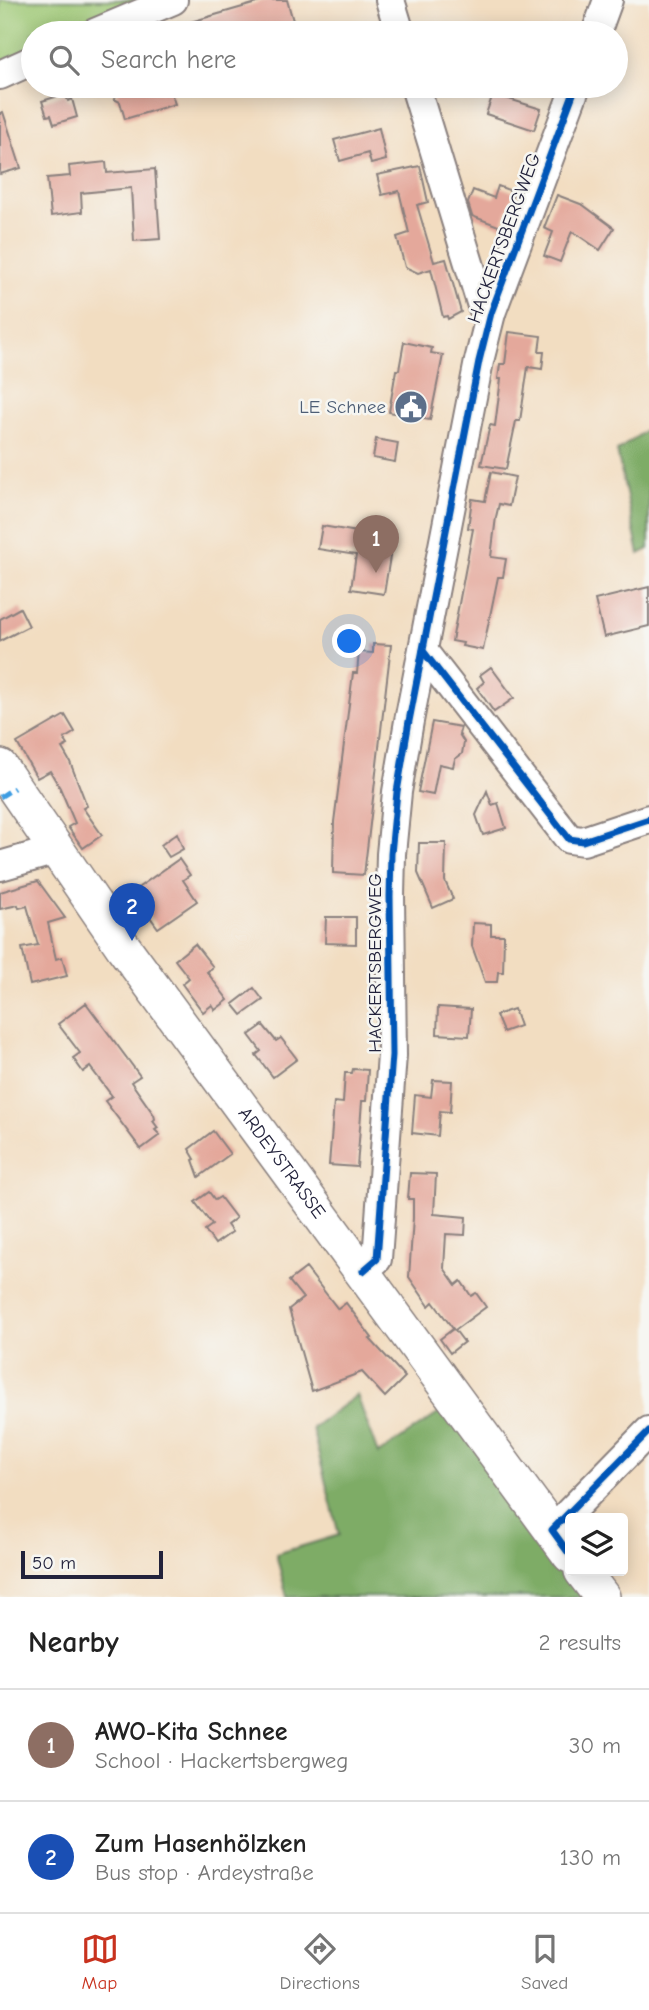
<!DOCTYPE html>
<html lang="en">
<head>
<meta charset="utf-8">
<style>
  :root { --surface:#fff; --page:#f6f6f6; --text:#222; --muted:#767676; --line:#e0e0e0; --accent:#c8321e }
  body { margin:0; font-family:"Comic Neue",sans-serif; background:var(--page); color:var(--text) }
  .controls { position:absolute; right:21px; bottom:21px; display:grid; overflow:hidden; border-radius:7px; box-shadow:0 4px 18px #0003 }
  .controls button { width:63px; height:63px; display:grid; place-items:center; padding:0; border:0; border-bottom:2px solid var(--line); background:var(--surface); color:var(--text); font:35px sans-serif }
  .scale { position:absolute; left:21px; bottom:18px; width:142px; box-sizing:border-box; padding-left:7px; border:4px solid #22223b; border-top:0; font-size:19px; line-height:24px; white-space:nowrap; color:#22223b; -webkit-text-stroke:5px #f6f6f2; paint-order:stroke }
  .you { position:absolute; left:350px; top:642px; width:24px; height:24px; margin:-18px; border:5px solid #fff; border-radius:50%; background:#1a73e8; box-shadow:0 0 0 10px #1a73e833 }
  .badge { display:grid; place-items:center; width:46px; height:46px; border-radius:50%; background:var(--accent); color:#fff; font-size:23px; font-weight:700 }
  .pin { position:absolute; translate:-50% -58px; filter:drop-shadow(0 2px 4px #0008) }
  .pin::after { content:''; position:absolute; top:37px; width:24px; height:21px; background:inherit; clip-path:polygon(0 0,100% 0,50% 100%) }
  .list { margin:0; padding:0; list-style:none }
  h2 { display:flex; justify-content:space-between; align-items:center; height:91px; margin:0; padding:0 28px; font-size:30px }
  h2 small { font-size:23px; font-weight:400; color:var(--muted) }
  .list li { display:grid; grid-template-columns:46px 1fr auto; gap:21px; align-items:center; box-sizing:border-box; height:112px; padding:0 28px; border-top:2px solid var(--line) }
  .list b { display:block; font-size:26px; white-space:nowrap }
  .list p { margin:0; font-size:23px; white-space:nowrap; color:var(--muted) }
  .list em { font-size:23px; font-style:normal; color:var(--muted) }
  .icon { flex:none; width:38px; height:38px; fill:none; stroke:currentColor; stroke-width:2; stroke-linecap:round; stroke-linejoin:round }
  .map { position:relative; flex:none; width:649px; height:1597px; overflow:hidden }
  .search { position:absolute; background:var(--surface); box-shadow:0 4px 18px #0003; left:21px; right:21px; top:21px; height:77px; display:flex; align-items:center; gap:18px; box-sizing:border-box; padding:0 24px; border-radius:38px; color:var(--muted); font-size:26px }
  .sheet { height:315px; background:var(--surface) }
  nav { display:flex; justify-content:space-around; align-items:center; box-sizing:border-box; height:98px; border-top:2px solid var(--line); background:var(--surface); font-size:19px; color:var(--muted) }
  nav a { display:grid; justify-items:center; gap:4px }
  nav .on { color:var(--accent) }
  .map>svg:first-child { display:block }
  .green { fill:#9ec874; stroke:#607558; stroke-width:2 }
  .forest { fill:#7eac66; stroke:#506750; stroke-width:2 }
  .building { fill:#e4a89b }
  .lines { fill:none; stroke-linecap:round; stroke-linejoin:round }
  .minor-casing { stroke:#8a807e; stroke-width:32 }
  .major-casing { stroke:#8a807e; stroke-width:38 }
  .minor { stroke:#fff; stroke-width:28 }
  .major { stroke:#fff; stroke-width:35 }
  .quiet { stroke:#3c9ce2; stroke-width:5; stroke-dasharray:10 5; stroke-linecap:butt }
  .cycleway-casing { stroke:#f6f6f2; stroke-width:11 }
  .cycleway { stroke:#0057b8; stroke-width:7 }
  .labels { text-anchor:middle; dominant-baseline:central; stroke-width:5; stroke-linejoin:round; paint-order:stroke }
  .street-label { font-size:19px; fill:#22223b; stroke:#f6f6f2 }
  .service-label { font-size:19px; fill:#4e5e75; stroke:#f6f6f2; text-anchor:end }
</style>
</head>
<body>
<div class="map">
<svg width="649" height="1597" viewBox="0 0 649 1597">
  <rect width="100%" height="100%" fill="#f6f6f2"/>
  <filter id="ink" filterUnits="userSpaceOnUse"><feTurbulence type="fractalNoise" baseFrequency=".0143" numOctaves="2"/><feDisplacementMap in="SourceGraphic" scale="14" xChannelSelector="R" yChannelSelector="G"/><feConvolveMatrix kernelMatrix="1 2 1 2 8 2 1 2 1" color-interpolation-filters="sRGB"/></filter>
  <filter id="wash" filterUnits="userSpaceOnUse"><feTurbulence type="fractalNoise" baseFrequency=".00686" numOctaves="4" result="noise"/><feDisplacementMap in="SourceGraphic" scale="28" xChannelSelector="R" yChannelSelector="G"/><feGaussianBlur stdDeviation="1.57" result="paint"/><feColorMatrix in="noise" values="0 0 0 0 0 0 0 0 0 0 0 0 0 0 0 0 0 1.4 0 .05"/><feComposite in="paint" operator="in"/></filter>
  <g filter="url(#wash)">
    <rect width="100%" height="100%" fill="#f2ddc1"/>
    <polygon class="green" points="0,0 150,0 69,33 33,33 33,48 0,62"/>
    <g class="forest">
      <polygon points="649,428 649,549 639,554 617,451"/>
      <polygon points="357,1395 378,1454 447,1408 584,1597 287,1597 276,1554 339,1535 312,1428"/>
    </g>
    <g id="blocks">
      <g class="building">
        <polygon points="267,0 287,0 294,24 266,33 259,33 256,24 228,33 164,33 163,30"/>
        <polygon points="116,86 158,86 159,90 169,87 175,104 125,119 120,102 114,99 118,93"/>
        <polygon points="65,94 68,101 72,99 77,117 54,124 51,115 47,116 42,101"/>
        <polygon points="493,94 541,109 534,130 486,114"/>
        <polygon points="3,112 21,168 0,174 0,113"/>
        <polygon points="379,128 386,160 371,164 368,153 340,161 334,140"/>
        <polygon points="106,162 107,173 155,169 160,239 134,241 131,188 81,193 82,212 51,216 47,178 70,176 69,166"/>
        <polygon points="420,166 428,202 417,205 434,262 446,259 461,312 448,319 447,316 443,317 431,269 418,273 405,267 397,237 409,233 399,191 382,195 377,175"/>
        <polygon points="498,186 514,192 501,227 472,216 468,203 473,190 494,198"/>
        <polygon points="557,195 583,205 614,228 600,250 572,231 560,262 544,256 553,232 544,228"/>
        <polygon points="509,332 541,336 539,352 544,352 542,369 528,367 520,421 516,421 506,469 481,465 490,425 495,426 501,379 498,379 500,364 505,364"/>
        <polygon points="404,342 432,348 431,353 443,355 430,420 389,412 396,370 399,370"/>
        <polygon points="376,439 398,443 395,462 373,458"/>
        <polygon points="491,472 515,477 509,506 499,504 496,517 491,557 506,559 503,577 498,577 483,650 462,646 463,643 452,641 473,529 468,528 472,499 485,501"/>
        <polygon points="322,526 393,538 384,594 351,589 356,555 318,549"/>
        <polygon points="649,587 649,626 604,637 595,600"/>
        <polygon points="20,608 29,626 0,641 0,619"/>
        <polygon points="373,644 391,645 364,875 333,873 334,822 353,673 357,673 359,652 373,653"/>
        <polygon points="491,667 514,698 494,712 477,688 484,682 480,675"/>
        <polygon points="65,715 75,732 64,739 68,745 62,748 70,762 87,806 83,808 102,835 83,848 68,827 75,823 60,788 50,771 37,778 17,743"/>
        <polygon points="432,722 461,727 459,734 464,742 462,754 455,759 453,767 439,764 433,795 418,792"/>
        <polygon points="487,791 492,805 498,803 506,828 483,835 476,815"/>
        <polygon points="177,833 183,849 169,857 161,845"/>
        <polygon points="419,843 446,843 445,881 453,899 433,908 418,873"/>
        <polygon points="179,859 190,875 183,880 197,901 158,928 132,892"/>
        <polygon points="38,881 65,918 48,923 56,959 62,957 67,976 30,985 22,948 38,945 27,906 19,908 18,905 0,909 0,892"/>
        <polygon points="326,917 356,917 356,944 325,943"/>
        <polygon points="473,923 491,924 491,935 504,935 503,972 498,972 497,982 485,982 472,946"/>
        <polygon points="195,944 213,967 207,972 228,1000 215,1010 212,1005 203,1012 182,984 189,978 175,960"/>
        <polygon points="254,988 263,1000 242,1015 233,1004"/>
        <polygon points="86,1003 140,1076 131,1082 154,1115 155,1119 153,1121 158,1128 155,1130 160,1135 141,1149 105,1101 112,1096 90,1067 83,1072 73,1058 80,1053 58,1024"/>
        <polygon points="438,1007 471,1009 469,1036 437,1034"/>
        <polygon points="514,1009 520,1026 503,1032 496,1015"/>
        <polygon points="263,1025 276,1041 281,1038 297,1059 273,1077 256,1055 261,1051 249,1035"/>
        <polygon points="353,1069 368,1070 366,1101 362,1101 357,1167 329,1165 334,1102 343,1103 345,1073 352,1073"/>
        <polygon points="433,1080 452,1081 450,1112 440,1111 438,1136 412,1133 415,1095 431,1097"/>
        <polygon points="213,1131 230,1154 199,1177 193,1160 195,1159 189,1149"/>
        <polygon points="410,1173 436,1174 434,1214 466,1217 465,1235 446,1234 444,1268 456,1285 461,1281 471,1296 476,1293 486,1307 455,1330 464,1342 450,1353 440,1339 453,1329 454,1330 433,1302 429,1306 409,1277 413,1218 413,1199 408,1199"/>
        <polygon points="209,1192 215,1200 220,1197 236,1218 227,1225 232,1232 215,1244 205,1230 212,1225 195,1202"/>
        <polygon points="306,1268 338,1309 346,1303 372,1338 370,1339 405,1377 385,1397 362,1372 312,1391 289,1309 303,1298 289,1281"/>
      </g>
    </g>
  </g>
  <g filter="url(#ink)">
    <use href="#blocks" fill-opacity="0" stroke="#8a807e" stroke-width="2"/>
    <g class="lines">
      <defs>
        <g id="minor">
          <polyline points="390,0 400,33"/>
          <polyline points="95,33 173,0"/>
          <polyline points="596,33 608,0"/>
          <polyline points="0,75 33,60"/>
          <polyline points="415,86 482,306 491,313"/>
          <polyline points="423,651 569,839 583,841 649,819"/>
          <polyline points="0,866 56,850"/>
          <polyline points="363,1271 377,1259 392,1055 390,896 391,854 397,792 409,721 479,361 491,313 576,86"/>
          <polyline points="552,1530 649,1431"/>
        </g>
        <g id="major">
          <path id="s1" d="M 0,767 L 124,948 L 570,1555"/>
          <polyline points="582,1571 602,1597"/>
        </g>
      </defs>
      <use href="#minor" class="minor-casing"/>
      <use href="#major" class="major-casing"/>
      <use href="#minor" class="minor"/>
      <use href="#major" class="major"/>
      <polyline class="quiet" points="0,797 14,788"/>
      <defs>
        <g id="cycleway">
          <polyline points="423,651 569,839 583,841 649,819"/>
          <polyline points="363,1271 377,1259 392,1055 390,896 391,854 397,792 409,721 479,361 491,313 576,86"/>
          <polyline points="570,1555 552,1530 649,1431"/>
        </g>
      </defs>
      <use href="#cycleway" class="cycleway-casing"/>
      <use href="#cycleway" class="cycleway"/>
    </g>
  </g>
  <defs>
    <symbol id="civic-disc" viewBox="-11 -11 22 22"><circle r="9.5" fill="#5c6f8a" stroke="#f6f6f2"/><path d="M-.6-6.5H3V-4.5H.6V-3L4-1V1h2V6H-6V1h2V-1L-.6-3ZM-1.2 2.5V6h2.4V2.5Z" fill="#fff"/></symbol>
  </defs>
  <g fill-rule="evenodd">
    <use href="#civic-disc" x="392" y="388" width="38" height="38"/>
  </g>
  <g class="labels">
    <g class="street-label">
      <text transform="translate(504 238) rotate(-70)">HACKERTSBERGWEG</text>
      <text transform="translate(375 963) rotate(-90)">HACKERTSBERGWEG</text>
      <text stroke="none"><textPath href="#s1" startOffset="486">ARDEYSTRASSE</textPath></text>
    </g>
    <g class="service-label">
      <text x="386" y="407">LE Schnee</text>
    </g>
  </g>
</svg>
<div class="controls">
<button><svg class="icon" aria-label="layers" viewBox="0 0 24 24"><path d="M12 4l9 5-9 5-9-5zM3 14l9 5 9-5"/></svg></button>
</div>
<div class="scale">50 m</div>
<div class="you"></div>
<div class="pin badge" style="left:376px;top:573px;background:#8d6e63">1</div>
<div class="pin badge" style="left:132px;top:941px;background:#1a4fb4">2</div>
<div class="search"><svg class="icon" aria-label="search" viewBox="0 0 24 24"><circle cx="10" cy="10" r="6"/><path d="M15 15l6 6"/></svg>Search here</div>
</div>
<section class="sheet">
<h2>Nearby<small>2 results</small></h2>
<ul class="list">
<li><span class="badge" style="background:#8d6e63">1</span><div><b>AWO-Kita Schnee</b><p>School · Hackertsbergweg</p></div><em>30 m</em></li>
<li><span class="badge" style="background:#1a4fb4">2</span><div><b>Zum Hasenhölzken</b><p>Bus stop · Ardeystraße</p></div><em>130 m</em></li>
</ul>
</section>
<nav>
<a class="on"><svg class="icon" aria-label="map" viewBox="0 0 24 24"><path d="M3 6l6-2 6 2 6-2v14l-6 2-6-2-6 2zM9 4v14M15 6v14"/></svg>Map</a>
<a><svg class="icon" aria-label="directions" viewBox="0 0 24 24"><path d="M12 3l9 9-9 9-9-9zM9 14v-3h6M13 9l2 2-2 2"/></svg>Directions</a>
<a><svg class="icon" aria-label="saved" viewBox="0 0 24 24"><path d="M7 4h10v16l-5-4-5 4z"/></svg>Saved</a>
</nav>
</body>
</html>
